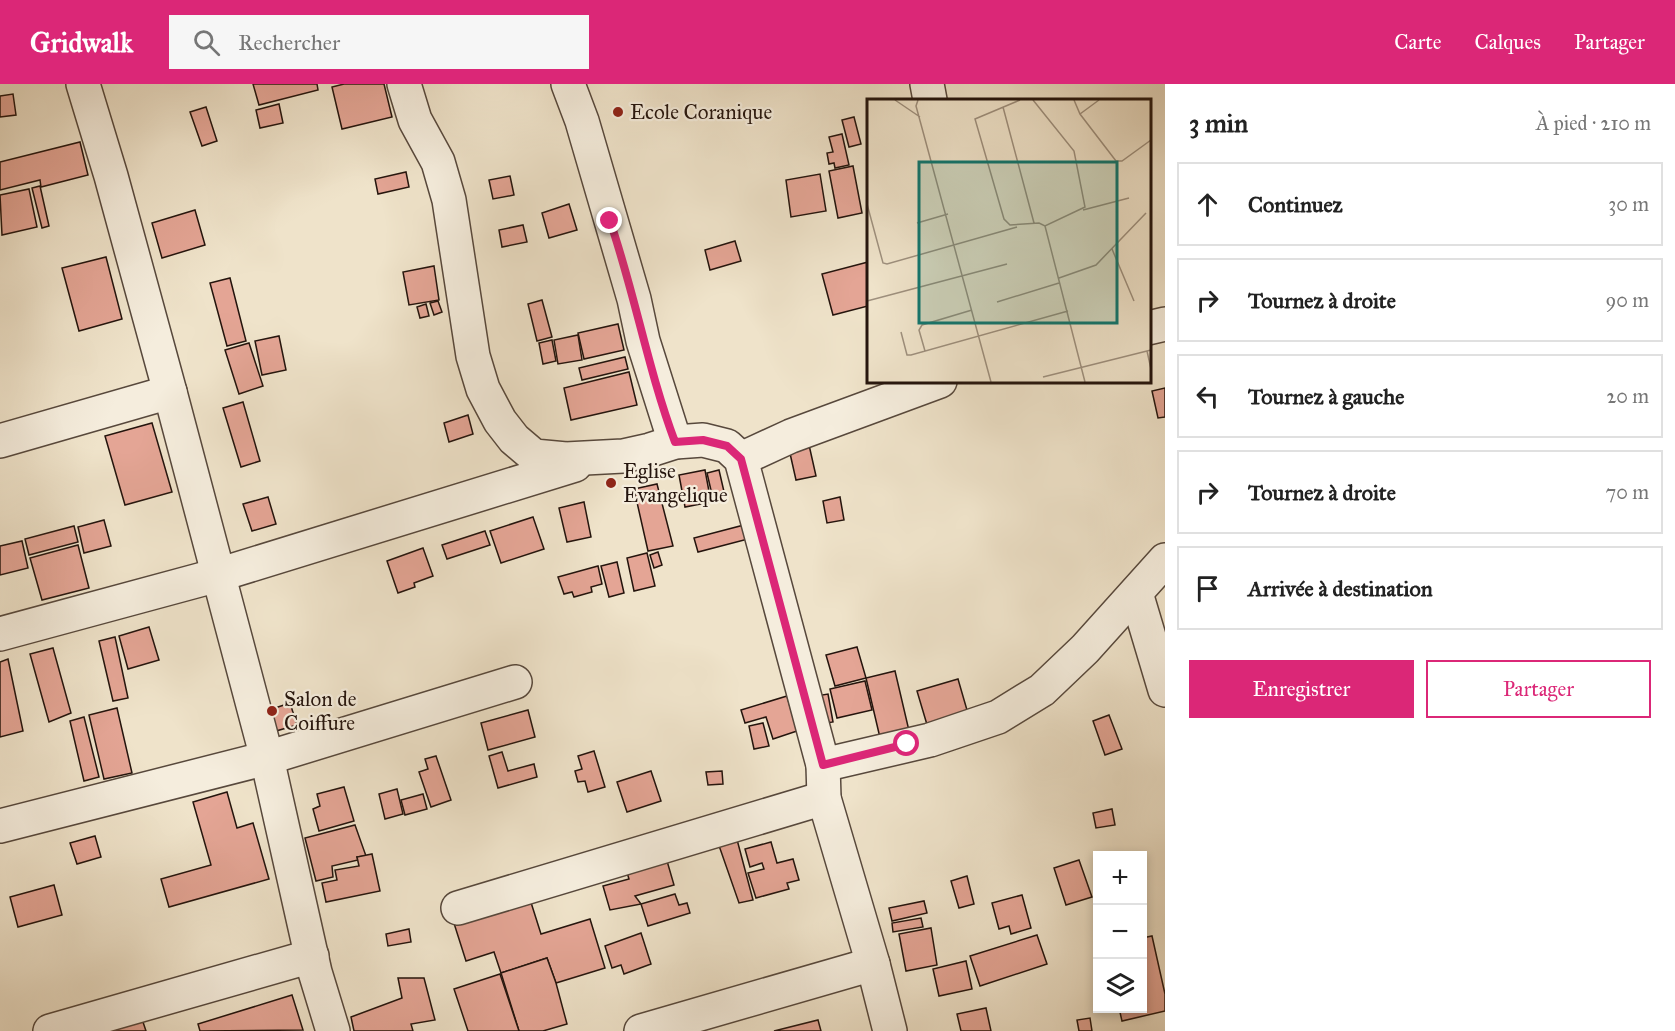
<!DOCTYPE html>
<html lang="fr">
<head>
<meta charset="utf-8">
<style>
  :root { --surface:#fff; --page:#f6f6f6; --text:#222; --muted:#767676; --line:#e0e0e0; --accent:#db2777 }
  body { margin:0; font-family:"IM FELL Great Primer",serif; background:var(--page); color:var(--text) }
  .controls { position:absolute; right:18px; bottom:18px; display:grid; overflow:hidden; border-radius:0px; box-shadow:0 3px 9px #0003 }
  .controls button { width:54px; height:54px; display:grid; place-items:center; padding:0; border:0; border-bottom:2px solid var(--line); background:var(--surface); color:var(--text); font:30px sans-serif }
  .stop { position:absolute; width:18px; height:18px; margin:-14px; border:4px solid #db2777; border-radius:50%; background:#fff }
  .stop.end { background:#db2777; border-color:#fff; box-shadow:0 2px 6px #0008 }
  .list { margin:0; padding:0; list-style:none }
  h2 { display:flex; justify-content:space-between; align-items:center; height:78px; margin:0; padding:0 24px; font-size:26px }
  h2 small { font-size:20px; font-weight:400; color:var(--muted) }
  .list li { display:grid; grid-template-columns:39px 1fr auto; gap:18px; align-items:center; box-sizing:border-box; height:84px; margin:0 12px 12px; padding:0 12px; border:2px solid var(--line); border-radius:0px }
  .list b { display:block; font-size:22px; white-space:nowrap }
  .list em { font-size:20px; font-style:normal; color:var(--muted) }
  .actions { display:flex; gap:12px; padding:18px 24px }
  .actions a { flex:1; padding:14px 0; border:2px solid var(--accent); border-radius:0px; text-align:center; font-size:21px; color:var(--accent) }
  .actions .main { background:var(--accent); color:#fff }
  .icon { flex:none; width:33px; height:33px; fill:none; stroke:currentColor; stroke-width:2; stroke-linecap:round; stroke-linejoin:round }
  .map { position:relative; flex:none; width:1165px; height:947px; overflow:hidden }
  header { display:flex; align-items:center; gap:36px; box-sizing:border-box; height:84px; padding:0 30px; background:var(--accent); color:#fff }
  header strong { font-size:28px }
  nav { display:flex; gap:33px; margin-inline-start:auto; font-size:21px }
  .search { width:420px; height:54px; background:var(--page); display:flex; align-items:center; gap:15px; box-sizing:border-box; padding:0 21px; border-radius:0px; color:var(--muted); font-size:22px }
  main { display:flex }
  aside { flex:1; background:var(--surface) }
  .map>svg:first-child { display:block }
  .building { fill:#e4a595; stroke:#24140d; stroke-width:1.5 }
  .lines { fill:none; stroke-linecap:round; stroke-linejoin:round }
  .minor-casing { stroke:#57483c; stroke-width:36 }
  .minor { stroke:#f5eddd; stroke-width:33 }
  .route { stroke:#db2777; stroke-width:8 }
  .poi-dot { fill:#8f2418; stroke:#f5eddd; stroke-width:2 }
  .labels { text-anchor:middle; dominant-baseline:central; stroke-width:4.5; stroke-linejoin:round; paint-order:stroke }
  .poi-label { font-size:21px; fill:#24140d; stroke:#f5eddd; text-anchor:start }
  .inset-road { fill:none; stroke:#9e907e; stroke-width:1.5 }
  .view { fill:#0f766e; fill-opacity:0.15; stroke:#0f766e; stroke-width:3 }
  .inset-edge { fill:none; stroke:#24140d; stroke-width:3 }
</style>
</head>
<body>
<header>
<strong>Gridwalk</strong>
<div class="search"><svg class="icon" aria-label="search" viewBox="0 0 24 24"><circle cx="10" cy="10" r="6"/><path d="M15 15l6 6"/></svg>Rechercher</div>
<nav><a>Carte</a><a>Calques</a><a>Partager</a></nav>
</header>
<main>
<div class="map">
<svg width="1165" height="947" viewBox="0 0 1165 947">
  <rect width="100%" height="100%" fill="#efe3ca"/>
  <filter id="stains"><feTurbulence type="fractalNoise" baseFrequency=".00333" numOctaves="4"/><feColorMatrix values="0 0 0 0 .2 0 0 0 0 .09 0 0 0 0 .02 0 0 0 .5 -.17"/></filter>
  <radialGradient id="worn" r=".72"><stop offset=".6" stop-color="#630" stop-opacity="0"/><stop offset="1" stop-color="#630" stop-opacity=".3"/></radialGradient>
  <g class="building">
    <polygon points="253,0 317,0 318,6 259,21"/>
    <polygon points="344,0 384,0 392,33 342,45 332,3"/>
    <polygon points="13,10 16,31 0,33 0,12"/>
    <polygon points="279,20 283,39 260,44 256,26"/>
    <polygon points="206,23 217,57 202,62 190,28"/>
    <polygon points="854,33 861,60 849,63 842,36"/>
    <polygon points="842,50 849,81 835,84 834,79 829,80 827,69 833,68 829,53"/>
    <polygon points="80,58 88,91 41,103 40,96 0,106 0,78"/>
    <polygon points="853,82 862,129 838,134 829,87"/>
    <polygon points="406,88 409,103 378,110 375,95"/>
    <polygon points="820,90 826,127 791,133 786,96"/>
    <polygon points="510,92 514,111 493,115 489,96"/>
    <polygon points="40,102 49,142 42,144 32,104"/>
    <polygon points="29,105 37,143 2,151 0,111"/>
    <polygon points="569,120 577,146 549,154 542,129"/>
    <polygon points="195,126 205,161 162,174 152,139"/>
    <polygon points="523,141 527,158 502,163 499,146"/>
    <polygon points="735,157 741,177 710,186 705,166"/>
    <polygon points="106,173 122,235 79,247 62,184"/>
    <polygon points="868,178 868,222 833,231 822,190"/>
    <polygon points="434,182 439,216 409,221 403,188"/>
    <polygon points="230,194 246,257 227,262 210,199"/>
    <polygon points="542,216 552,253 537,257 528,220"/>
    <polygon points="438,217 442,228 434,231 430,219"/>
    <polygon points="426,220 429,232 420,234 417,223"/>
    <polygon points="618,240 624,266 584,275 578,249"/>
    <polygon points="578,251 582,276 558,280 554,256"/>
    <polygon points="279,252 286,286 262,291 255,257"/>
    <polygon points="552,256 556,277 543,280 539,259"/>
    <polygon points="249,259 263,302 239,310 225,266"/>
    <polygon points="625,273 628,285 582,296 579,284"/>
    <polygon points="629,288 637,321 571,336 564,304"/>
    <polygon points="1165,304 1165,333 1158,334 1152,307"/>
    <polygon points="243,318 260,377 241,383 223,324"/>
    <polygon points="468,331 473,350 449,358 444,339"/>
    <polygon points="152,339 172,408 125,421 105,352"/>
    <polygon points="807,352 816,392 796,396 787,356"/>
    <polygon points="705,386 711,418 685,423 679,391"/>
    <polygon points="719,386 725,412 713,415 707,389"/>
    <polygon points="657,400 673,462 648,467 634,405"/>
    <polygon points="268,413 276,440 252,447 243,420"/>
    <polygon points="840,413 844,436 827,439 823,417"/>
    <polygon points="584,418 591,453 567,458 559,424"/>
    <polygon points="533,433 544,465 501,479 490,447"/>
    <polygon points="104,436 111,462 84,469 78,443"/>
    <polygon points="744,441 748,455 698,468 694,454"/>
    <polygon points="74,442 78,458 29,471 25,455"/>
    <polygon points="485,447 490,461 447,475 442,461"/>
    <polygon points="22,457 28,484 0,491 0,462"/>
    <polygon points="78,461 89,504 42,516 30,474"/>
    <polygon points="423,464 433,492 414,499 415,503 398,509 387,477"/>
    <polygon points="658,468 662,481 654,484 650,471"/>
    <polygon points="647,469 655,502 634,507 627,474"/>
    <polygon points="617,478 624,509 609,513 601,482"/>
    <polygon points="598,482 602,500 591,503 592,508 574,513 572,508 564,510 558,493"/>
    <polygon points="149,543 159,576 128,585 119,552"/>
    <polygon points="115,553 128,614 113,617 99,557"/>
    <polygon points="857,563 866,594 835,602 826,571"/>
    <polygon points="53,564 71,629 49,638 30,570"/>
    <polygon points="8,575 23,647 0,653 0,578"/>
    <polygon points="895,587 910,651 881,658 866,594"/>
    <polygon points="958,595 969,633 928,644 917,607"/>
    <polygon points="865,597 872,626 837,634 830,605"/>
    <polygon points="828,610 833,638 820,640 816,612"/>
    <polygon points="787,612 797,647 773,655 766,633 745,639 741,626"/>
    <polygon points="290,619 297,641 276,647 269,626"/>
    <polygon points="117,624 132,689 104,695 89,631"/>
    <polygon points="528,626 535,653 488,666 481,639"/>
    <polygon points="1109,631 1122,665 1105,671 1093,637"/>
    <polygon points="84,633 99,693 84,697 70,637"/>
    <polygon points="763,639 769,662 754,665 749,642"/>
    <polygon points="594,667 605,703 588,708 585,697 578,698 575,687 582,685 578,672"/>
    <polygon points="502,668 508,687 534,680 537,693 498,704 489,672"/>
    <polygon points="436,672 451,716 431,723 419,688 428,685 425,675"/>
    <polygon points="651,687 661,717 627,728 617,698"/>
    <polygon points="722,687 723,700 708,701 706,688"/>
    <polygon points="344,703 354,737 319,747 313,725 320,722 317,710"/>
    <polygon points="397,705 403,730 385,735 379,710"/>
    <polygon points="227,708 237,744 253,739 269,795 169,823 161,795 211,781 193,718"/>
    <polygon points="423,710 427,725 405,731 401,716"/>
    <polygon points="1112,725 1115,741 1096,744 1093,729"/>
    <polygon points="355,741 366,772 357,773 358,776 332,782 333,793 316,797 305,754"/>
    <polygon points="735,748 753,816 739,819 716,753"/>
    <polygon points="95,752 101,773 77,780 70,759"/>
    <polygon points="771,758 777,779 793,775 799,796 787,799 789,805 756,814 748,789 764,785 762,779 750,783 745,765"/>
    <polygon points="372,770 380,807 326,818 322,799 337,796 335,786 359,782 357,773"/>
    <polygon points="665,770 674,801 635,812 641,820 610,826 603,802 629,795 625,782"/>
    <polygon points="1079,776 1092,813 1066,821 1054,784"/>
    <polygon points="967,792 974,820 959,824 951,797"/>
    <polygon points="54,801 62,831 18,843 10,813"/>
    <polygon points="528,809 541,850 590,835 605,884 556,899 547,874 501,889 494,868 466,877 452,833"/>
    <polygon points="675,810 679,821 687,819 690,829 648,842 641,820"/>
    <polygon points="1022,811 1031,844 1011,850 1009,842 999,845 992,819"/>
    <polygon points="924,817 927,829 892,837 889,824"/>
    <polygon points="921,834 923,843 893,848 892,839"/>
    <polygon points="931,844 937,881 906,887 899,850"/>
    <polygon points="409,845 411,858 388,862 386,850"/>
    <polygon points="641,849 651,880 624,890 621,881 612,884 605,862"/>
    <polygon points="1037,851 1047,880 980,902 970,872"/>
    <polygon points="1152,852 1165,910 1165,927 1122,937 1119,924 1142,924 1142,854"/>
    <polygon points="547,874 556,899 567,940 543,947 519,947 501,889"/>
    <polygon points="966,877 972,905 939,912 933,885"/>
    <polygon points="500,890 519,947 468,947 454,905"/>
    <polygon points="398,894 424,894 435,936 411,940 413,947 354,947 351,933 402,914"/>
    <polygon points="292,911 303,946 200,947 198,940"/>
    <polygon points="986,924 991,947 961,947 957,930"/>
    <polygon points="141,932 146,947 89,947"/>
    <polygon points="1090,934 1092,947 1079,947 1077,936"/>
    <polygon points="818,936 821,947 774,947"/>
  </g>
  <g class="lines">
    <defs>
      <g id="minor">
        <polyline points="83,0 111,92 170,308 267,674 315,888 333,947"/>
        <polyline points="404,0 415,36 438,78 449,116 473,272 483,305 500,337 514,355 534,372 566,375 623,372 650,366 675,358 703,356 727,362 741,375 823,681 824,714 873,880 890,947"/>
        <polyline points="568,0 582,37 634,215 643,257 675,358"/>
        <polyline points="927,0 930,16"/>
        <polyline points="1148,244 1165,240"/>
        <polyline points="0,357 170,308"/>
        <polyline points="741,375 791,352 940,297"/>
        <polyline points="1136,509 1165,606"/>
        <polyline points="0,550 218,491 575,381"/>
        <polyline points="823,681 930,656 998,633 1042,606 1085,565 1165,476"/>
        <polyline points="0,742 267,674 515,598"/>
        <polyline points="458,824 824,714"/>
        <polyline points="50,947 312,872"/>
        <polyline points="641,947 873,880"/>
      </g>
    </defs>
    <use href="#minor" class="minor-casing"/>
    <use href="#minor" class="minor"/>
  </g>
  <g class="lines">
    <path class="route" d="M 610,137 C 635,210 648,286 675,358 L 703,356 L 727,362 L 741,375 L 823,681 L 907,660"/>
  </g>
  <g class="poi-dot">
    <circle cx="618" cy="28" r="6"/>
    <circle cx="611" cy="399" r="6"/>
    <circle cx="272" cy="627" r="6"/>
  </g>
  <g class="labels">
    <g class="poi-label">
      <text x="630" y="28">Ecole Coranique</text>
      <text x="623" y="387">Eglise<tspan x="623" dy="24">Evangelique</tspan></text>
      <text x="284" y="615">Salon de<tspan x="284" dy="24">Coiffure</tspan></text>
    </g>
  </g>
  <g transform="translate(867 15)">
    <rect width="284" height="284" fill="#efe3ca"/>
    <path class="inset-road" d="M 28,1 L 53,18M 51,1 L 49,7 L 124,283M 153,1 L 108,20 L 137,120 L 143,126 L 172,124 L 178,127 L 218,108 L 207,52 L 166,1M 207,1 L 213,15 L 249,62 L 255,62 L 284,41M 136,8 L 167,124M 213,15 L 232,1M 0,105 L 16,164 L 20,165 L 150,128M 216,111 L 262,99M 50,124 L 81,115M 178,127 L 218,283M 245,150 L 267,202M 192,179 L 229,166 L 279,114M 0,202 L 140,165M 130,203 L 192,184M 34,233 L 40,256 L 44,256 L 201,212M 58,252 L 52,231 L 55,226 L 105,211M 280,252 L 284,270M 176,278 L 284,251"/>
    <path class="view" d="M 52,63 L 250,63 L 250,224 L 52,224 Z"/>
    <rect width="284" height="284" class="inset-edge"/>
  </g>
  <rect width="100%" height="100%" filter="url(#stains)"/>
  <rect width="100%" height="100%" fill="url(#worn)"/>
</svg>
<div class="controls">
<button>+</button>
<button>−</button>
<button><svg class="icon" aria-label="layers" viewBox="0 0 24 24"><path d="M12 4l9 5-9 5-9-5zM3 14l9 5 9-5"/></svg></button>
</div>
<div class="stop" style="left:907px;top:660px"></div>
<div class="stop end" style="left:610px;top:137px"></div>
</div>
<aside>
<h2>3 min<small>À pied · 210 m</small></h2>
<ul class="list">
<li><svg class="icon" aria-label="ahead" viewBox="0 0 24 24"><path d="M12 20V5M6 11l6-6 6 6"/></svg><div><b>Continuez</b></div><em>30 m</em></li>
<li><svg class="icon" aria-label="right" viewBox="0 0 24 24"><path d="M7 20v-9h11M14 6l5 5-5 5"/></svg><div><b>Tournez à droite</b></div><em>90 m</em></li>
<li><svg class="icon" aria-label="left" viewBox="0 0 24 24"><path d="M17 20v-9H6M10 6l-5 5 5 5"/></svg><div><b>Tournez à gauche</b></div><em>20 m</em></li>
<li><svg class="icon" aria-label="right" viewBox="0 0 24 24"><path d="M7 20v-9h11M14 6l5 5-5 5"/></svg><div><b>Tournez à droite</b></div><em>70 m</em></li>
<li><svg class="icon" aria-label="arrive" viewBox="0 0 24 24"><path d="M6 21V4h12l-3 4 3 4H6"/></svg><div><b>Arrivée à destination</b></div></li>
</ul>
<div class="actions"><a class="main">Enregistrer</a><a>Partager</a></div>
</aside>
</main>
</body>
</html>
